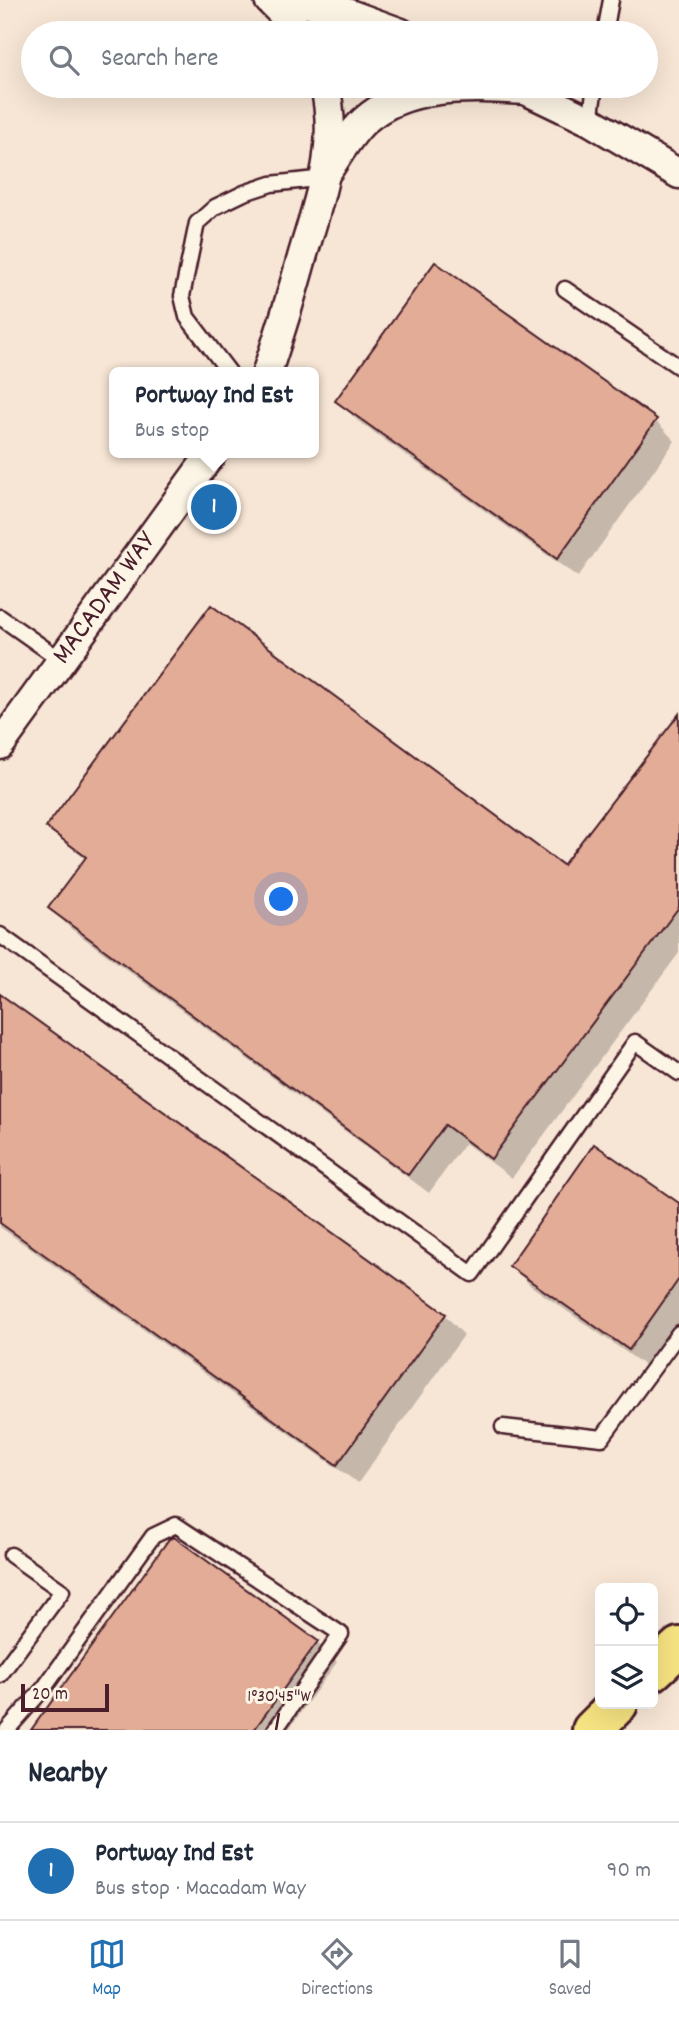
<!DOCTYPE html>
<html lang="en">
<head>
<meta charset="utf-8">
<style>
  :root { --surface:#fff; --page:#f6f6f7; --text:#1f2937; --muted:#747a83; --line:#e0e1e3; --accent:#1f6fb2 }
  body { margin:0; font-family:Dekko,sans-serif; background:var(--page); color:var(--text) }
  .controls { position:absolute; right:21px; bottom:21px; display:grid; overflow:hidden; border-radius:10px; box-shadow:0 7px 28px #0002 }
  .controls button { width:63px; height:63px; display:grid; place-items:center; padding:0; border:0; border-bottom:2px solid var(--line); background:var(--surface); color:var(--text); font:35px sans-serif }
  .scale { position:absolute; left:21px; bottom:18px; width:88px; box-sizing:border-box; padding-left:7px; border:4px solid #4a1f2b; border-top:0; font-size:19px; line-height:24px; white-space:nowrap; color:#4a1f2b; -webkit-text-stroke:5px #fcf5e5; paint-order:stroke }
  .you { position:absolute; left:282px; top:900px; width:24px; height:24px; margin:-18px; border:5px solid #fff; border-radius:50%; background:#1a73e8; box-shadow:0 0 0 10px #1a73e833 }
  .badge { display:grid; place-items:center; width:46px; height:46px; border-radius:50%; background:var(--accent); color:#fff; font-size:23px; font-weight:700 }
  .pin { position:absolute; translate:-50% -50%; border:4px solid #fff; box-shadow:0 2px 7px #0006 }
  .popup { position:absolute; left:109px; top:367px; width:210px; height:91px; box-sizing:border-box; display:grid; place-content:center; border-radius:10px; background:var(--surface); filter:drop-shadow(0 2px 5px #0005); font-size:23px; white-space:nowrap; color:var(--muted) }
  .popup b { font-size:26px; color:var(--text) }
  .popup::after { content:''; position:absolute; left:50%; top:100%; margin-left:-14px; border:14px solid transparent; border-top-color:var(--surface) }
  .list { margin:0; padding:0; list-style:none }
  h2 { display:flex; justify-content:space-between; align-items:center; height:91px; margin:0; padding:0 28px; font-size:30px }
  h2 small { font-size:23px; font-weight:400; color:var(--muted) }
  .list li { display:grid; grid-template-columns:46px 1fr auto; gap:21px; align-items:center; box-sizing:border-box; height:98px; padding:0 28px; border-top:2px solid var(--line) }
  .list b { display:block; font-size:26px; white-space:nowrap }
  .list p { margin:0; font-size:23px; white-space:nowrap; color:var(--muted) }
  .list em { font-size:23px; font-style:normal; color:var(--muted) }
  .icon { flex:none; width:38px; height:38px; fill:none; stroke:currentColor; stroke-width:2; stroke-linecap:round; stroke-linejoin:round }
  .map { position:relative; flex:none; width:679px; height:1730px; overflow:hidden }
  .search { position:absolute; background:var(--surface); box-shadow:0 7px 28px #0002; left:21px; right:21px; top:21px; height:77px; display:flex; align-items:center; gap:18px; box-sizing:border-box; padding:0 24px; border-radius:38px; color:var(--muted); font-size:26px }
  .sheet { height:189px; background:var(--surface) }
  nav { display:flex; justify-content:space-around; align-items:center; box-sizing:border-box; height:98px; border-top:2px solid var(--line); background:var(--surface); font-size:19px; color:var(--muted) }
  nav a { display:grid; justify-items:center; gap:4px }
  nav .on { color:var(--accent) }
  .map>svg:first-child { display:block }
  .shadow { fill:#0003 }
  .building { fill:#e2ac97; stroke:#4a1f2b; stroke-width:2 }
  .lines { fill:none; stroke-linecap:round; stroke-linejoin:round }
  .lane-casing { stroke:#4a1f2b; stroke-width:19 }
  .street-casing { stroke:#4a1f2b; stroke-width:33 }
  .primary-casing { stroke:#4a1f2b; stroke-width:44 }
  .lane { stroke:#fcf5e5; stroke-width:14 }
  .street { stroke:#fcf5e5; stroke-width:28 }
  .primary { stroke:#f6e381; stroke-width:38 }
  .ticks { fill:none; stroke:#4a1f2b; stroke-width:2.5 }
  .labels { text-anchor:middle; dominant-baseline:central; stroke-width:6; stroke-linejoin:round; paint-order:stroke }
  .street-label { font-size:28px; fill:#4a1f2b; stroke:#fcf5e5 }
  .ticks-label { font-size:18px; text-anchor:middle; fill:#4a1f2b; stroke:#fcf5e5; stroke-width:6; stroke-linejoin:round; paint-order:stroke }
</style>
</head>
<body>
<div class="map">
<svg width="679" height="1730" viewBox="0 0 679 1730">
  <rect width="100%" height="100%" fill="#f7e6d5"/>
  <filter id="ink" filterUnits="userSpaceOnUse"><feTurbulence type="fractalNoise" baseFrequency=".0143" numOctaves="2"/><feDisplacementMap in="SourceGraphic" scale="14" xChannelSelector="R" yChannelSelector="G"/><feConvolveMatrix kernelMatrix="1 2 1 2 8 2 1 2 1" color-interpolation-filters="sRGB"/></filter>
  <g filter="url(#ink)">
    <g class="shadow">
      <polygon points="338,401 656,421 675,441 578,577 358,421"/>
      <polygon points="679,717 679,953 512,1178 465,1143 429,1193 70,928 51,908 86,860 48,826 563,868"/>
      <polygon points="0,996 445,1315 464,1335 358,1483 0,1227"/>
      <polygon points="679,1205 679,1327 650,1369 531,1286 511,1266"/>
      <polygon points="174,1539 317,1642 337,1662 288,1730 33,1730"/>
    </g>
    <g class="building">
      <polygon points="435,262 657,419 557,559 335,401"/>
      <polygon points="211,605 563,865 679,714 679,907 491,1159 445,1125 408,1175 48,908 86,857 46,827"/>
      <polygon points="0,994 446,1314 337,1465 0,1223"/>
      <polygon points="594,1144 679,1203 679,1279 629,1350 509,1266"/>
      <polygon points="174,1537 318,1641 254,1730 31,1730 169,1539"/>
    </g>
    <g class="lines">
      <defs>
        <g id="lane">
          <polyline points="605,33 611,0"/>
          <polyline points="590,121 595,86"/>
          <polyline points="565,289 679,367"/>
          <polyline points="229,372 187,317 182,296 197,223 215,207 244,193 271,184 325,178"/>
          <polyline points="0,617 61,660"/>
          <polyline points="0,935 472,1274 635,1042 679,1073"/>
          <polyline points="503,1427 602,1438 679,1333"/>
          <polyline points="0,1675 62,1591 11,1555"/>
          <polyline points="7,1730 44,1688 153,1536 176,1525 341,1634 275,1730"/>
        </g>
        <g id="street">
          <polyline points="269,0 302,33"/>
          <polyline points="295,0 338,10 401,33"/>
          <polyline points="517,86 590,121 679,174"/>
          <path d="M 328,170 C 339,154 349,135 364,121 C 406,82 473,87 527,90"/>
          <path d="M 267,372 C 280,333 292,294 303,254 C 320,196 339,147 325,86"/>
          <path id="s1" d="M 0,745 L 212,453"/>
        </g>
        <g id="primary">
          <polyline points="653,1671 679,1647"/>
          <polyline points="592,1730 618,1704"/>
        </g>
      </defs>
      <use href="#lane" class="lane-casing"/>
      <use href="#street" class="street-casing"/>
      <use href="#primary" class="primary-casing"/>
      <use href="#lane" class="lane"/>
      <use href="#street" class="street"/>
      <use href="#primary" class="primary"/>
    </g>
  </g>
  <path class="ticks" d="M 276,1730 L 279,1713"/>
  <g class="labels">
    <g class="street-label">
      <text stroke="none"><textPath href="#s1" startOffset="180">MACADAM WAY</textPath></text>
    </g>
  </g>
  <g class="ticks-label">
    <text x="279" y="1701">1°30'45"W</text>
  </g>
</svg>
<div class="controls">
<button><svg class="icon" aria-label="locate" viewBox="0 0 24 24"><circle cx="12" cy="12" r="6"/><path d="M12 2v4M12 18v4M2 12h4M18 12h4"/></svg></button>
<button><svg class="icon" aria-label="layers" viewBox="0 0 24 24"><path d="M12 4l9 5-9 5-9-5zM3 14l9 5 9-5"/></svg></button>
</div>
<div class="scale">20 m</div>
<div class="you"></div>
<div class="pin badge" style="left:214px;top:507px">1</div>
<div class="popup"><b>Portway Ind Est</b>Bus stop</div>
<div class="search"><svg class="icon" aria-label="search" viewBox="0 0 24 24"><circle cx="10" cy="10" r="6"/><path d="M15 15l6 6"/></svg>Search here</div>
</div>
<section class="sheet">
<h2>Nearby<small></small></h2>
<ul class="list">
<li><span class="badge">1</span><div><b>Portway Ind Est</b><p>Bus stop · Macadam Way</p></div><em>90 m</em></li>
</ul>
</section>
<nav>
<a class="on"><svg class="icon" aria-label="map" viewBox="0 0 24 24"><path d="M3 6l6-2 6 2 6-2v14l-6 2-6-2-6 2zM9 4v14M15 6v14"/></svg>Map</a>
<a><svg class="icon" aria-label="directions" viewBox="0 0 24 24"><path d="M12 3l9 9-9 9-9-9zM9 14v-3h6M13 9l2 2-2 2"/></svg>Directions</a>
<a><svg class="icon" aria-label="saved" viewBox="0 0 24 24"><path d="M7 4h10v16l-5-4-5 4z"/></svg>Saved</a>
</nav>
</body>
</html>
